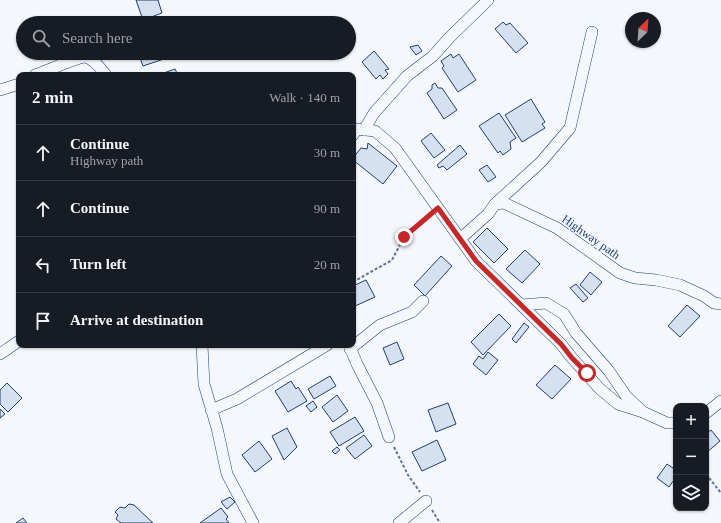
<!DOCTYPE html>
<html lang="en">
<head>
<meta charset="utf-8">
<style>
  :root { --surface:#171b24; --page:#242831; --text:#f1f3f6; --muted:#9ea1a6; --line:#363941 }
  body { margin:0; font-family:Georgia,serif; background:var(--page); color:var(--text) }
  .controls { position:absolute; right:12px; bottom:12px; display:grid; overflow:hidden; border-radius:8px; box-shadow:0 1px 3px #0004 }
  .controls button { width:36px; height:36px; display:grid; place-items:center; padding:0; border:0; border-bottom:1px solid var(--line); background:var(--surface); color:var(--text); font:20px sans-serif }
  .compass { position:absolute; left:625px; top:12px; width:36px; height:36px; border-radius:50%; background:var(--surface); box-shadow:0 1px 3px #0004; rotate:25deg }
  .stop { position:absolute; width:12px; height:12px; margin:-9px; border:3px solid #c62828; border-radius:50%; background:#fff }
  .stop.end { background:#c62828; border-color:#fff; box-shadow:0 1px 4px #0008 }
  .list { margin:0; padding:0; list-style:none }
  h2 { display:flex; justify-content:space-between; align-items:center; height:52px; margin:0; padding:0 16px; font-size:17px }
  h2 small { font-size:13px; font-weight:400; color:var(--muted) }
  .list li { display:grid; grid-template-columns:26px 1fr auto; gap:12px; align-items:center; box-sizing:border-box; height:56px; padding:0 16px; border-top:1px solid var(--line) }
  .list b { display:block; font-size:15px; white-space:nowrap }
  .list p { margin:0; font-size:13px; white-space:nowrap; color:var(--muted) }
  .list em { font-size:13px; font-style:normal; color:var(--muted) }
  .icon { flex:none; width:22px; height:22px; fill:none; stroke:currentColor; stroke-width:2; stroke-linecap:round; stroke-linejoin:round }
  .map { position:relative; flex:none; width:721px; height:523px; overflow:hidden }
  .search { position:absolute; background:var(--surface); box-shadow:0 1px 3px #0004; left:16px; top:16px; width:340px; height:44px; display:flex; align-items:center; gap:10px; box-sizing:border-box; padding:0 14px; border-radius:22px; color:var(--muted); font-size:15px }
  .panel { position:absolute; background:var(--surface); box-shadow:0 1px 3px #0004; left:16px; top:72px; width:340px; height:276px; border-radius:8px }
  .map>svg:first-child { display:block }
  .building { fill:#d5e0f0; stroke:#1d3f73 }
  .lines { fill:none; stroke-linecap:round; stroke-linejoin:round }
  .minor-casing { stroke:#1d3f73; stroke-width:12 }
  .path { stroke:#5e769c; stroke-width:2; stroke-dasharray:3 2; stroke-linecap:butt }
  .minor { stroke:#f4f7fb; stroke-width:11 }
  .route { stroke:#c62828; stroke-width:5 }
  .labels { text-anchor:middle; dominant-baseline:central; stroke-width:3; stroke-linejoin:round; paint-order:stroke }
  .street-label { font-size:12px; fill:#1d3f73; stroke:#f4f7fb }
</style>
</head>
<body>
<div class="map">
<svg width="721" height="523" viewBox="0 0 721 523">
  <rect width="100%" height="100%" fill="#f4f7fb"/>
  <g class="building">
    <polygon points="136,0 158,0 162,13 143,20"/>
    <polygon points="503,22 506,25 510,23 528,43 516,53 495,29"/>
    <polygon points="418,45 422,51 416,55 410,47"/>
    <polygon points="374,51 389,69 385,70 388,74 383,79 380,75 376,79 362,62"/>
    <polygon points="146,53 162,53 164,59 143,66 139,55"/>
    <polygon points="451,54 453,58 459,54 476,80 458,92 442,68 444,66 441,61"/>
    <polygon points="175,69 178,75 158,75"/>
    <polygon points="435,83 438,88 442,88 457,110 444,119 427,93 432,89 432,85"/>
    <polygon points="531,99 545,122 542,124 545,128 522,142 505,115"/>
    <polygon points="499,113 516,138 510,142 511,149 503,155 500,151 498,153 479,126"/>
    <polygon points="431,133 445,150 434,158 421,141"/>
    <polygon points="368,143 397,166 383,184 353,160 353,158 361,148 367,149"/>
    <polygon points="460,145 467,154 447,170 443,166 439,168 437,165"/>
    <polygon points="487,165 496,177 488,182 479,170"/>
    <polygon points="487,228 508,249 494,263 473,242"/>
    <polygon points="525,250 540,264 522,283 506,269"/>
    <polygon points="441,256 452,266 425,296 414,285"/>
    <polygon points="590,272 602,282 591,295 580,285"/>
    <polygon points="366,280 375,297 353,307 353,286"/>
    <polygon points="576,284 588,298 583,302 570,288"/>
    <polygon points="687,305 700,316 680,337 668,326"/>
    <polygon points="499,314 511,326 483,355 471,342"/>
    <polygon points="524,323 529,327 516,343 512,339"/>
    <polygon points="397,342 404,359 390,365 383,348"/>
    <polygon points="488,352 498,360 486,375 473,364 479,356 483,359"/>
    <polygon points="555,365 571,379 552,399 536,385"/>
    <polygon points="330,376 336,386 314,399 308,389"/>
    <polygon points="291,381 296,389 298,387 307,401 288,412 275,391"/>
    <polygon points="7,383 22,398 8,412 0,404 0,390"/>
    <polygon points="337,395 348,411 333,422 322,407"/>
    <polygon points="313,401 317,407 311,412 306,406"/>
    <polygon points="448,403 456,424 436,432 428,410"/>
    <polygon points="0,409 5,414 0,418"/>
    <polygon points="355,417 364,431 339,446 330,432"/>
    <polygon points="287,428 297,447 284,460 272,436"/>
    <polygon points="711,430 720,441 706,453 706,434"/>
    <polygon points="364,435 372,446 355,459 346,448"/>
    <polygon points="437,440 446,460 422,471 412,452"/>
    <polygon points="259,441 272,459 255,472 242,455"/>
    <polygon points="337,447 340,450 335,454 332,451"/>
    <polygon points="667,464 676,470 676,477 669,487 657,478"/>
    <polygon points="230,497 235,502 227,509 221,502"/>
    <polygon points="129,504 134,505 153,523 121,523 116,519 118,515 115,512 120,507 125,508"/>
    <polygon points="221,508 228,517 226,519 229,523 200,523"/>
    <polygon points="23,518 27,523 16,523"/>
  </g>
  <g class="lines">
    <defs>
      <g id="minor">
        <path d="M 35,75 C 44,72 78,57 85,57 C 94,59 101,69 106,75"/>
        <polyline points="0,90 19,84"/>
        <polyline points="364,130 374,113 407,76 433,56 449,38 488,0"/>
        <polyline points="353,135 357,129 375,131 395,148 476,261 561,344 572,358 600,389 618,404 643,412"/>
        <polyline points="495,204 541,162 570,128 592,32"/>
        <polyline points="460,239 488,214 495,204 504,203 557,228 620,273 635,278 656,280 680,285 704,296 714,303 721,304"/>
        <polyline points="522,305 546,303 564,314 576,333 609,371 626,396 643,412 667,423 676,423"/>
        <polyline points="202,345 204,384 217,428 227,474 253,523"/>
        <polyline points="349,345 357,364 377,403 389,437"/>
        <polyline points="350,349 380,325 412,312 423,301"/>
        <polyline points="0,354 19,341"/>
        <polyline points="211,410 237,399 327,345"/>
        <polyline points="706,413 721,401"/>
        <polyline points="399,523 426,501"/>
      </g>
    </defs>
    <use href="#minor" class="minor-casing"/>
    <g class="path">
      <polyline points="353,282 392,260 404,237 430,214"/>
      <polyline points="394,447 408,475 420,492"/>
      <polyline points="706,474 721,493"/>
      <polyline points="432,510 440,523"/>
    </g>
    <use href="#minor" class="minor"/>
  </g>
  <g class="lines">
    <polyline class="route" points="404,237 438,208 476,261 561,344 572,358 587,373"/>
  </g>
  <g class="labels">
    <g class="street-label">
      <text transform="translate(591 237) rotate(35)">Highway path</text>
    </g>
  </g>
</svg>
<div class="controls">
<button>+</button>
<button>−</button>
<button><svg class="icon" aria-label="layers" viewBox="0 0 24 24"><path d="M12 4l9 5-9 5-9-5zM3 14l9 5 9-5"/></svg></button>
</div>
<svg class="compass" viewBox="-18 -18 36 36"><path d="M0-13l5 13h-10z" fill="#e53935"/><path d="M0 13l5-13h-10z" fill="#9ea1a6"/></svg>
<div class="stop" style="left:587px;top:373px"></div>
<div class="stop end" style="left:404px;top:237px"></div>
<div class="search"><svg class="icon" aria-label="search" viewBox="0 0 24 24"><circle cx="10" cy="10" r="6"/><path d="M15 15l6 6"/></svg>Search here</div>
<section class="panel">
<h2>2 min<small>Walk · 140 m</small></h2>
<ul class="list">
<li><svg class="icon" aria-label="ahead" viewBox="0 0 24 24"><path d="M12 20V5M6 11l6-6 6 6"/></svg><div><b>Continue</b><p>Highway path</p></div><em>30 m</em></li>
<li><svg class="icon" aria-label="ahead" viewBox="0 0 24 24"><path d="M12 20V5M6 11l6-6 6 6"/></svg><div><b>Continue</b></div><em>90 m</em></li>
<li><svg class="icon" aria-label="left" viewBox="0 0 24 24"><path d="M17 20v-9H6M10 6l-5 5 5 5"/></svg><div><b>Turn left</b></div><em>20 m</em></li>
<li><svg class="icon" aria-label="arrive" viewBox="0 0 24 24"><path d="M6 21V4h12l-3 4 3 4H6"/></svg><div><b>Arrive at destination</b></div></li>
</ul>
</section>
</div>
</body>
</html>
